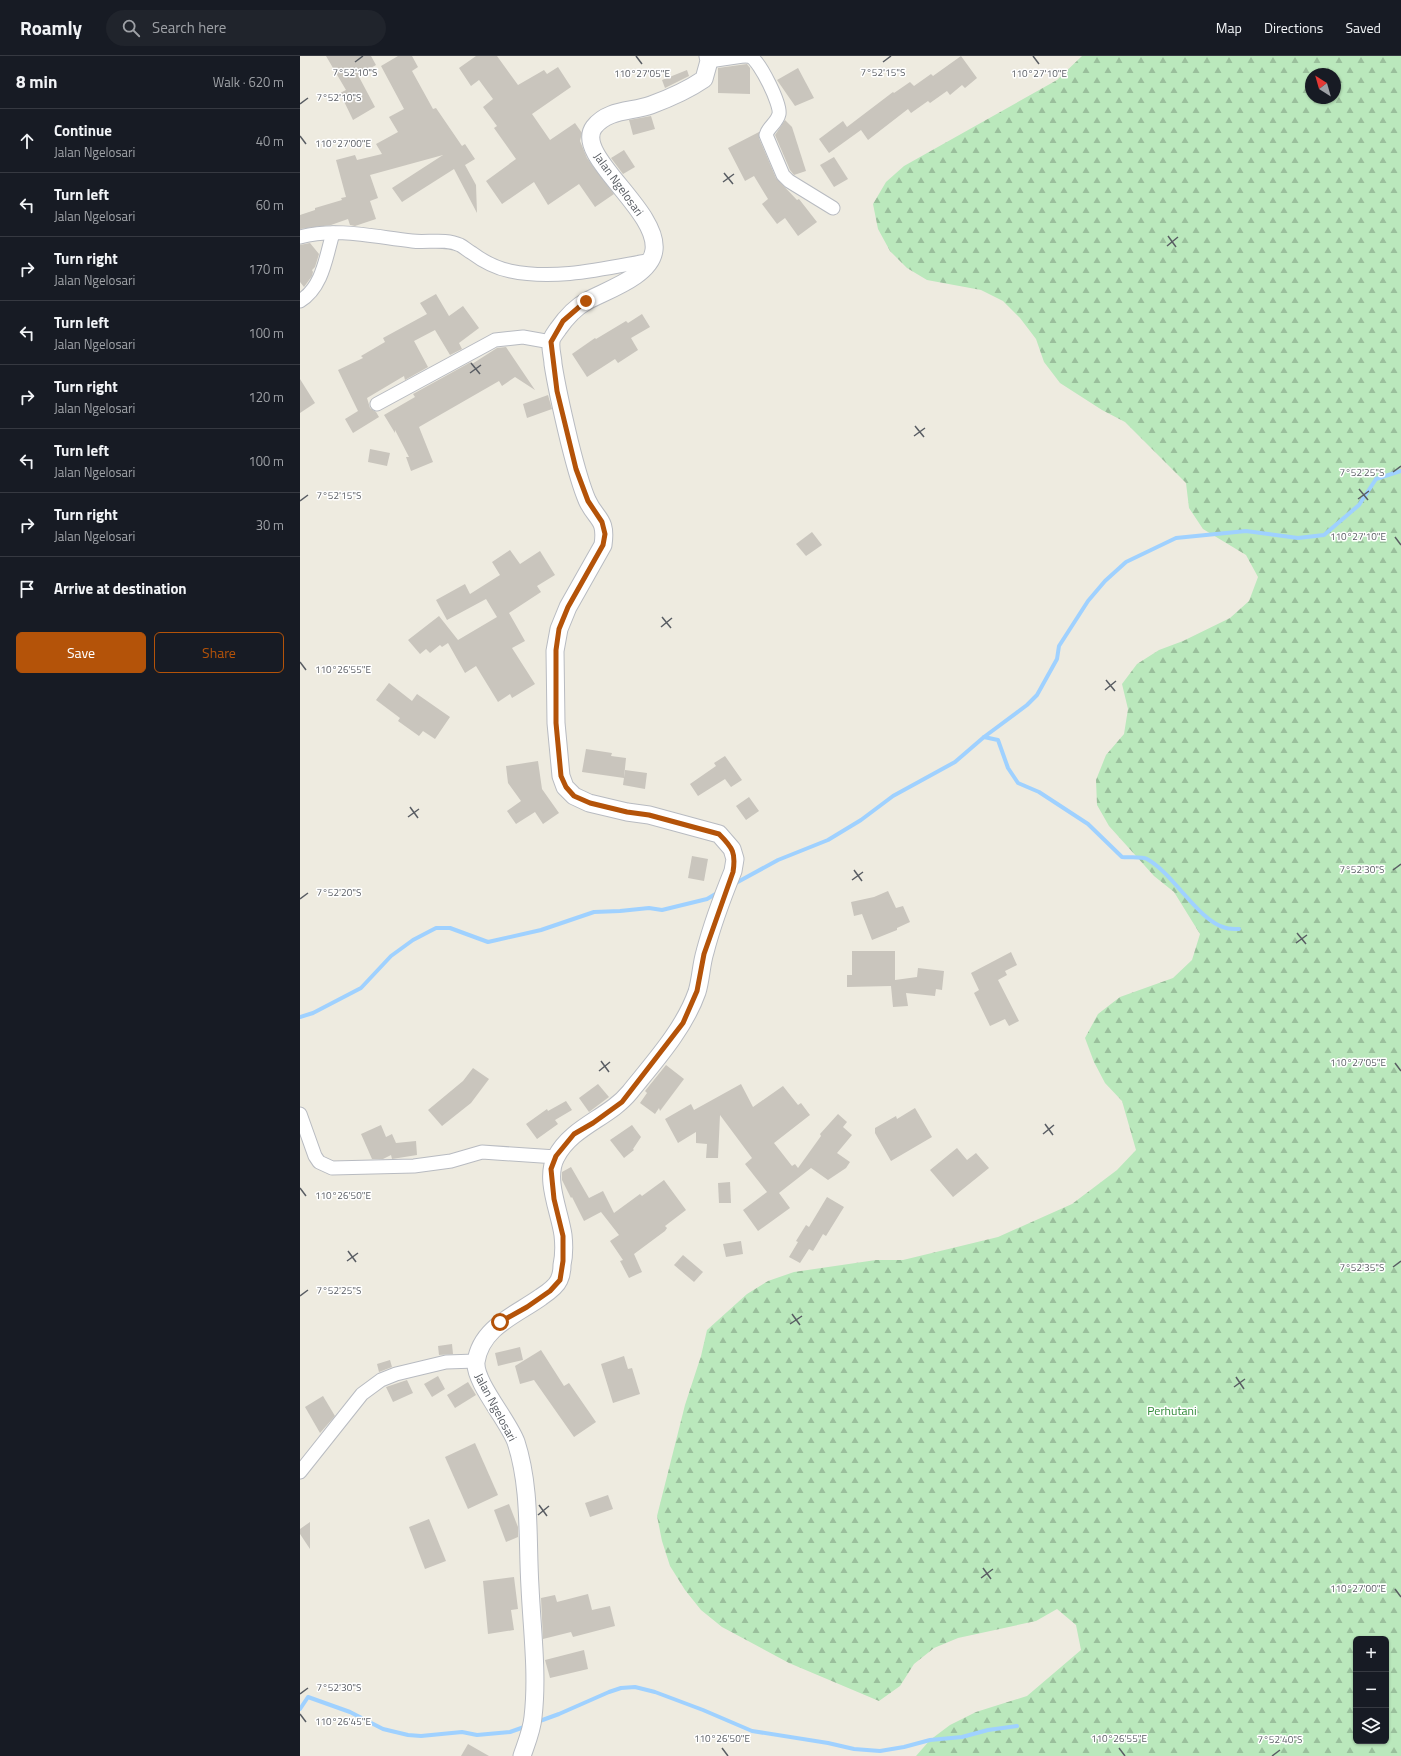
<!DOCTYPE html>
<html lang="en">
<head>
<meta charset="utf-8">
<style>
  :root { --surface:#171b24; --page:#20242c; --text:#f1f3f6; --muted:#9ea1a6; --line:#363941; --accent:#b45309 }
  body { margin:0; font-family:"Titillium Web",sans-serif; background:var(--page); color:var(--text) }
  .controls { position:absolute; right:12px; bottom:12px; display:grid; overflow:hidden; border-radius:6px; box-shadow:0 1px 3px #0004 }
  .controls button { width:36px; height:36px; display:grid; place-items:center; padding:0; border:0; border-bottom:1px solid var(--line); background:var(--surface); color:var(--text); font:20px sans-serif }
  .compass { position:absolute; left:1005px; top:12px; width:36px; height:36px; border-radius:50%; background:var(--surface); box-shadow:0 1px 3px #0004; rotate:323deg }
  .stop { position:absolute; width:12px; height:12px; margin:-9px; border:3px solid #b45309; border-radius:50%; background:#fff }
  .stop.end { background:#b45309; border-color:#fff; box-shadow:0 1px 4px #0008 }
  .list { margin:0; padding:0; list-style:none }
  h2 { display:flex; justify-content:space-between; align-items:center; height:52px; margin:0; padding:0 16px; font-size:17px }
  h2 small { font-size:13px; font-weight:400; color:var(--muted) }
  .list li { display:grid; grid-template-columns:26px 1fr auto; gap:12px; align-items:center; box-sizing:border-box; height:64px; padding:0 16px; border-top:1px solid var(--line) }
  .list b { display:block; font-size:15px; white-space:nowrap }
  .list p { margin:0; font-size:13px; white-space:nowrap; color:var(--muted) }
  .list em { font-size:13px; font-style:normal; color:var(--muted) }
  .actions { display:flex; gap:8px; padding:12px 16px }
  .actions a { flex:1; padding:9px 0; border:1px solid var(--accent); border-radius:6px; text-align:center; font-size:14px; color:var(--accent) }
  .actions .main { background:var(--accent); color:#fff }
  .icon { flex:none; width:22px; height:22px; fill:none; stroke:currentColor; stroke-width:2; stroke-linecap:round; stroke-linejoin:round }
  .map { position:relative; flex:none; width:1101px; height:1700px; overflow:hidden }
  header { display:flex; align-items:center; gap:24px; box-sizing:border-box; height:56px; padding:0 20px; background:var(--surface); border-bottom:1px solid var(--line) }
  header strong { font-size:19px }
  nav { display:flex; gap:22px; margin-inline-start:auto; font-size:14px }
  .search { width:280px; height:36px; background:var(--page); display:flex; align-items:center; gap:10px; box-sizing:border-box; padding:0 14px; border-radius:22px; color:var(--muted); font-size:15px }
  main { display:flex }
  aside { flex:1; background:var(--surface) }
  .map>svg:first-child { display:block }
  .forest { fill:url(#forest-firs); fill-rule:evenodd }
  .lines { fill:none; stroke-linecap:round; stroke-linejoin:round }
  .stream { stroke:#9fd1ff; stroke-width:4 }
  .building { fill:#c9c5bd }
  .minor-casing { stroke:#b8bbc1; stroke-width:15 }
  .tertiary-casing { stroke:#b8bbc1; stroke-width:19 }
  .minor { stroke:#fff; stroke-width:13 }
  .tertiary { stroke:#fff; stroke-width:17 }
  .route { stroke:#b45309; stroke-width:5 }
  .ticks { fill:none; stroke:#595d63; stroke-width:1.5 }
  .labels { text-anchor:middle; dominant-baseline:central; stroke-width:3; stroke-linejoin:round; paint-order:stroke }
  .street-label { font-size:12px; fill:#595d63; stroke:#fff }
  .park-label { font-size:12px; fill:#2d8735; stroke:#fff }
  .ticks-label { font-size:10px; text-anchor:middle; fill:#595d63; stroke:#fff; stroke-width:3; stroke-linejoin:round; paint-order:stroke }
</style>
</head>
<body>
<header>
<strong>Roamly</strong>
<div class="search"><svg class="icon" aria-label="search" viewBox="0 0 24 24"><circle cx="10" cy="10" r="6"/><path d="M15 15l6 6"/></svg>Search here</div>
<nav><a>Map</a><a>Directions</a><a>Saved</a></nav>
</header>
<main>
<aside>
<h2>8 min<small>Walk · 620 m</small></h2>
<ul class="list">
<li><svg class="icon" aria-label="ahead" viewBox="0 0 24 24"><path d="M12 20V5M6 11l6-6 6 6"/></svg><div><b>Continue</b><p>Jalan Ngelosari</p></div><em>40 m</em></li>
<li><svg class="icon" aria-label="left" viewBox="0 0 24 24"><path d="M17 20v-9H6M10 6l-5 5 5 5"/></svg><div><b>Turn left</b><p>Jalan Ngelosari</p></div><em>60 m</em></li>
<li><svg class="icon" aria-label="right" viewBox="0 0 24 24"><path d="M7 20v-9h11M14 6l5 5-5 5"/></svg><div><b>Turn right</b><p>Jalan Ngelosari</p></div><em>170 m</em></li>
<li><svg class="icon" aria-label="left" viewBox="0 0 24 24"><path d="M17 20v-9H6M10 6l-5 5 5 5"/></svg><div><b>Turn left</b><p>Jalan Ngelosari</p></div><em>100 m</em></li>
<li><svg class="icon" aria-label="right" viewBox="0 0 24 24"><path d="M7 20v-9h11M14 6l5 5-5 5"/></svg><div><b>Turn right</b><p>Jalan Ngelosari</p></div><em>120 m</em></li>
<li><svg class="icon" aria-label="left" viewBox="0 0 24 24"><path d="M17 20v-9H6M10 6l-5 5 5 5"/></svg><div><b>Turn left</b><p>Jalan Ngelosari</p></div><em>100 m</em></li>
<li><svg class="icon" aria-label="right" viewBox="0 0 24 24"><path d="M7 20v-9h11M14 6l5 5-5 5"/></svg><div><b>Turn right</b><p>Jalan Ngelosari</p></div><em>30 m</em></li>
<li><svg class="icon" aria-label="arrive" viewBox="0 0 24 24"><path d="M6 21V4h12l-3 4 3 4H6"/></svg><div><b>Arrive at destination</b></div></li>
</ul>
<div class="actions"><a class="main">Save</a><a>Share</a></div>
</aside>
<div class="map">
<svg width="1101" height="1700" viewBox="0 0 1101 1700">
  <defs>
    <pattern id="forest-firs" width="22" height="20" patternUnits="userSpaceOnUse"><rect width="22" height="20" fill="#bae8bc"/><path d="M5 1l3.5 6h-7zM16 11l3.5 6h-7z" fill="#9abf9c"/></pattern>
  </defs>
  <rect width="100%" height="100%" fill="#eeebe0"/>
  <path class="forest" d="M 782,0 L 1101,0 L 1101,1700 L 616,1700 L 630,1684 L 650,1669 L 676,1656 L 727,1640 L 781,1594 L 776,1569 L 757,1553 L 736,1565 L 658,1582 L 634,1592 L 614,1608 L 600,1630 L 579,1645 L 489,1607 L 422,1571 L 401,1554 L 385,1534 L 370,1510 L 362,1485 L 357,1460 L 385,1349 L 401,1300 L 407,1274 L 447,1238 L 468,1225 L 494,1216 L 576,1204 L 603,1204 L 698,1181 L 772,1148 L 817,1114 L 836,1094 L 822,1045 L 805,1027 L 794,1006 L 785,982 L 798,958 L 820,941 L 873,922 L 892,904 L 900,878 L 874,836 L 854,820 L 809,770 L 797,749 L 796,724 L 806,699 L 824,678 L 828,653 L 822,628 L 837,608 L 859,594 L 883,585 L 930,562 L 949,545 L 958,521 L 946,499 L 903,473 L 889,452 L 886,427 L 825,366 L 802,354 L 760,327 L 744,306 L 736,283 L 720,262 L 703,245 L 681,234 L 627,224 L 607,212 L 590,195 L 578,173 L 573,148 L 586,126 L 604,110 L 757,24 ZM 1011,18 L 1035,18 L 1035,42 L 1011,42 ZM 1056,1583 L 1086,1583 L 1086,1685 L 1056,1685 Z"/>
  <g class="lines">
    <g class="stream">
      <path d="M 684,681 L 698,684 L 708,712 L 718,727 L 739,736 L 788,768 L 822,801 C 829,802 841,800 847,803 C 874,818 898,865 926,872 C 930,873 935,873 939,873"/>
      <polyline points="434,828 478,804 528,784 561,764 593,740 655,706 684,681 727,649 737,639 757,603 759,590 788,545 805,525 826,506 876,482 946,475 998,482 1024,479 1059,449 1076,423 1101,415"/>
      <polyline points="0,961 13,957 61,932 91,900 113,884 136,872 150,872 188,886 241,874 294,856 320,855 349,852 362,854 407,843 419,836"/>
      <polyline points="0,1653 8,1641 50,1656 83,1673 108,1679 121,1680 162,1676 177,1679 210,1676 227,1670"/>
      <polyline points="237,1666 259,1658 309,1636 321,1632 335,1631 355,1636 403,1654 452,1675 528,1687 554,1693 580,1695 604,1691 630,1684 662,1681 688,1674 717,1670"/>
    </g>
  </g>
  <g class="building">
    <polygon points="26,0 71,0 76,9 58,19 75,51 53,64 40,37 46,34"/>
    <polygon points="98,0 112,0 118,11 112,15 133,53 136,52 162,90 165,88 175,103 165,109 176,129 177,157 154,113 102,146 92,132 143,99 70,119 78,142 70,145 76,163 55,170 50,169 48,163 31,169 0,173 0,159 15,154 15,152 42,144 41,142 46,141 36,104 55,99 57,104 82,98 76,88 98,76 89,61 104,53 81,10"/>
    <polygon points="176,0 197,0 218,29 244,14 247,18 258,11 271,31 232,58 250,84 275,67 282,77 280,85 287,102 314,138 295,151 279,128 248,149 234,126 202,148 186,125 216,103 194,72 197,70 183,51 193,43 179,24 171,30 159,12"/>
    <polygon points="661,0 677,22 665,32 662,29 650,39 647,35 630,47 628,45 611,57 608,53 568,84 561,74 529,97 519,83 543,65 547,71 593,36 594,37 610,26 614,30 631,18 633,20"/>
    <polygon points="447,8 450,12 450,38 418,37 418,12"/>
    <polygon points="498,12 514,42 495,50 477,24"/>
    <polygon points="387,14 389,20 365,32 362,24"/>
    <polygon points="351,60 355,73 333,79 329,64"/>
    <polygon points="485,64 492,71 506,115 494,119 490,114 475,79"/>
    <polygon points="459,76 459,82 476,122 497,144 499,143 517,166 498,180 485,162 477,168 462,148 468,143 454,120 445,125 428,92"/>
    <polygon points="324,94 335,111 323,118 311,102"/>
    <polygon points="534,101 548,123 534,131 520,109"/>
    <polygon points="10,187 19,198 15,211 12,214 13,216 12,220 4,231 0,226 0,189"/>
    <polygon points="136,238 149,260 163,250 179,272 159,287 162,293 150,299 135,274 114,285 128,311 105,324 104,320 67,342 70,352 76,356 79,361 53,377 45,363 58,355 38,314 63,302 61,300 85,286 83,282 127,258 120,247"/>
    <polygon points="342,258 350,271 331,282 338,294 318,307 315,303 287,321 272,298 295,282 296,283 326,265 328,267"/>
    <polygon points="206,291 235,334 215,321 202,330 199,325 119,371 133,406 111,415 106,401 109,401 95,374 95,377 84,359 115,341 113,338 171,306 172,308 197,292"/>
    <polygon points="0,323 15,347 0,357"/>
    <polygon points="248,339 252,353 227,362 223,348"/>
    <polygon points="70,393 90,397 87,410 68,406"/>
    <polygon points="512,476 522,489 506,500 496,488"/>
    <polygon points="210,494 220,508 240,495 255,519 237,530 241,536 209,557 225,585 212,592 235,628 212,642 210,638 198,646 176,610 165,617 148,587 142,591 140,589 130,597 126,593 120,598 108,584 139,560 158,584 197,561 186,543 147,564 136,544 165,528 170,538 200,519 192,506"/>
    <polygon points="89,627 112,645 117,638 150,661 135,683 123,675 119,680 98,665 100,662 76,644"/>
    <polygon points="286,693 312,697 311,700 326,702 324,722 282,716"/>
    <polygon points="425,700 442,724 431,731 425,723 398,740 390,728 416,710 414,707"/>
    <polygon points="238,705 242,733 259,757 243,768 235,756 216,768 207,755 221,745 208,727 206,710"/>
    <polygon points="325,714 347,717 345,733 323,729"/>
    <polygon points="449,741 459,755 446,764 436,750"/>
    <polygon points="392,800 408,803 404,825 388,822"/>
    <polygon points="588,835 596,852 603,850 610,866 597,872 597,874 572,884 562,858 554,860 551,846 574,841"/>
    <polygon points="552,895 595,895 595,924 617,921 618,912 644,915 642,934 636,933 635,940 606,937 608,950 593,951 591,930 547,931 547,919 552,919"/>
    <polygon points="711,896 717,909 705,915 707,919 698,924 719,965 709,970 705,963 690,970 674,937 679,934 671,917"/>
    <polygon points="366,1009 384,1023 360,1055 359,1052 355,1058 340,1047 347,1037 345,1035"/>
    <polygon points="173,1012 189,1023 171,1047 142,1070 128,1054 163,1025"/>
    <polygon points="298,1028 309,1041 289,1056 279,1042"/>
    <polygon points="441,1028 453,1051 483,1030 498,1049 501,1047 510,1059 474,1087 492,1110 495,1108 498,1112 521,1080 520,1078 538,1058 547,1066 543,1071 552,1079 537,1097 550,1106 546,1112 528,1124 511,1112 479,1137 490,1152 458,1175 443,1154 467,1136 445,1108 452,1102 420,1059 418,1102 406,1102 407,1088 396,1087 396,1076 378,1087 365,1063 391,1048 394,1054"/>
    <polygon points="266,1045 272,1054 255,1064 258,1068 237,1083 226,1068 247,1053 248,1055"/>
    <polygon points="615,1052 632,1081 591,1105 575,1077 575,1072 596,1060 597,1063"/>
    <polygon points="81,1069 86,1081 92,1078 96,1087 116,1085 117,1099 92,1103 91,1099 83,1103 72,1103 61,1078"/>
    <polygon points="332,1069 341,1081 333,1093 334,1094 324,1102 310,1084"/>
    <polygon points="657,1092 667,1104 676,1097 689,1112 653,1141 630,1114"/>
    <polygon points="271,1111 289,1142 303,1135 314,1157 340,1138 342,1140 364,1124 386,1154 365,1170 367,1172 365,1175 334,1198 342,1216 329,1222 320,1205 323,1204 310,1185 319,1179 301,1156 284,1165 272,1141 271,1142 262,1124 262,1116"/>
    <polygon points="430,1126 431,1147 419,1147 418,1127"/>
    <polygon points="527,1141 544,1151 526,1180 523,1178 513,1195 509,1193 500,1207 489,1201 498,1186 496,1185 506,1169 509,1171"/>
    <polygon points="441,1185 443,1198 426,1201 423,1188"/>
    <polygon points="383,1199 403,1216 394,1226 374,1209"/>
    <polygon points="152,1288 153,1298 139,1299 138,1290"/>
    <polygon points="220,1291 223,1304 198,1310 195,1297"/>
    <polygon points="241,1294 264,1330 269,1327 296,1366 274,1381 234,1324 220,1328 215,1310"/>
    <polygon points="324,1300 328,1313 332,1312 340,1338 313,1347 301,1308"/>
    <polygon points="90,1304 92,1311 79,1316 77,1308"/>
    <polygon points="138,1320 145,1333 132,1341 124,1328"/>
    <polygon points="107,1324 113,1337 93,1346 86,1331"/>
    <polygon points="168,1326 176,1339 155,1352 147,1339"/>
    <polygon points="23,1340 35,1360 20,1377 5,1351"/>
    <polygon points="175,1387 198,1439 168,1453 145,1401"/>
    <polygon points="308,1439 313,1453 290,1461 285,1447"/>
    <polygon points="209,1448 218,1471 218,1481 206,1486 194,1454"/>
    <polygon points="129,1463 146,1505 125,1513 109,1471"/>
    <polygon points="10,1466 10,1493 0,1478 0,1473"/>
    <polygon points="214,1521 218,1553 211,1554 214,1574 188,1578 183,1525"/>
    <polygon points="288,1538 292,1554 310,1550 315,1570 273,1581 271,1576 243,1583 241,1542 255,1539 257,1546"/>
    <polygon points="284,1594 288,1613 250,1622 245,1604"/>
    <polygon points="168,1688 189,1700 161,1700"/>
  </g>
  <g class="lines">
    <defs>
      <g id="minor">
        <path d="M 445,0 C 447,0 449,0 451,1 C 460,6 481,48 479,58 C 477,67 468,71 466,79 L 483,119 L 489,125 L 533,152"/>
        <polyline points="409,5 443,0"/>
        <path d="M 0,181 C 36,171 75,181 112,185 C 127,187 145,182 160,189 C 164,191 168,195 172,197 C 184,206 196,212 210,215 C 257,225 306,212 352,204"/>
        <path d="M 0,245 C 23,231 26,200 33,177"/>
        <polyline points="77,348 195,284 223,281 251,286"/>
        <polyline points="0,1058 15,1100 19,1106 32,1112 114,1110 151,1105 182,1096 256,1101"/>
        <polyline points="0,1416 62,1338 81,1324 96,1318 146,1306 176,1305"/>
      </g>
      <path id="tertiary" d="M 222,1700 C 226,1688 232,1674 233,1661 C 238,1619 232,1574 230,1531 C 227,1483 231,1432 216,1386 C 208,1364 174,1326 176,1306 C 181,1271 216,1259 241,1241 C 247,1237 256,1231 259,1224 C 261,1220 262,1214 262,1209 C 264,1200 264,1188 263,1179 C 260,1156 244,1123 256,1101 C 272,1070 309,1062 330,1036 C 355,1005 384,973 397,936 C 401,923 401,909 405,896 C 412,869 422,842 433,815 L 435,803 L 432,793 L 419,778 L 349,759 L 327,756 L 289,747 L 274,740 L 265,731 L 261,720 L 256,667 L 255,595 L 259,573 L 268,551 L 303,489 C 307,462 296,464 287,444 C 279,425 274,404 269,384 C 263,359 257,334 253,308 C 253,302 250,293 251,286 C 251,282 256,276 258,273 C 265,263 276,251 287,245 C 307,234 351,220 354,194 C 359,154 273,99 294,71 C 308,53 332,56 351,49 C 370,42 388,34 404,23 L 409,5 L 408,0"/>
    </defs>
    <use href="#minor" class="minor-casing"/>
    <use href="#tertiary" class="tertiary-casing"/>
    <use href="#minor" class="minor"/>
    <use href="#tertiary" class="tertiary"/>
  </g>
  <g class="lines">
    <path class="route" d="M 200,1266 L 227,1251 L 250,1235 L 260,1224 L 263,1205 L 263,1180 L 254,1143 L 251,1113 L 256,1100 L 274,1078 L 293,1067 L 322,1046 L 383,967 L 397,935 L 404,898 L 433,816 C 436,797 433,792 419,778 L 349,759 L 327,756 L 290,747 L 274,740 L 266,731 L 261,720 L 256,667 L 256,594 L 259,573 L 268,551 L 303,489 L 305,478 L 302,466 L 288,445 L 276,413 L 257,335 L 251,286 L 263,265 L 286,245"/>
  </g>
  <path class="ticks" d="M 336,0 L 342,8M 733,0 L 739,8M 55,6 L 63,0M 583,6 L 591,0M 0,48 L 8,42M 0,80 L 6,88M 424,117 L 433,128M 423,126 L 434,118M 868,180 L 876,191M 867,190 L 878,181M 171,307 L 180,318M 170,317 L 181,309M 615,370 L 624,381M 614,380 L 625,372M 1093,416 L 1101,410M 1059,433 L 1068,444M 1058,443 L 1069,435M 0,445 L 8,439M 1095,481 L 1101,489M 362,561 L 371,572M 361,571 L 372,562M 0,606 L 6,614M 806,624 L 815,635M 805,634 L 816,625M 110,751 L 118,762M 108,761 L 119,753M 554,814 L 562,825M 1093,814 L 1101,808M 552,824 L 563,816M 0,843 L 8,837M 997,877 L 1006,888M 996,887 L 1007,879M 301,1005 L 309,1016M 1095,1007 L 1101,1015M 299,1015 L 310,1006M 745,1068 L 753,1079M 743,1078 L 754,1069M 0,1132 L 6,1140M 48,1195 L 56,1206M 47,1205 L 58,1197M 1093,1211 L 1101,1205M 0,1240 L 8,1234M 492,1258 L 500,1269M 490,1268 L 502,1260M 936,1321 L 944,1333M 934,1331 L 945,1323M 239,1449 L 247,1460M 238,1459 L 249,1450M 683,1512 L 691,1523M 681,1522 L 693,1513M 1095,1533 L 1101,1541M 0,1638 L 8,1632M 0,1658 L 6,1666M 422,1692 L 428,1700M 819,1692 L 825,1700M 972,1700 L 980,1694"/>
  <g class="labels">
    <g class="street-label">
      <text transform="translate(319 128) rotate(54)">Jalan Ngelosari</text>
      <text transform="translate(196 1351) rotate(62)">Jalan Ngelosari</text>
    </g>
    <g class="park-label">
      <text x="872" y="1354">Perhutani</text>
    </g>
  </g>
  <g class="ticks-label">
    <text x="55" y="20">7°52'10"S</text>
    <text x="583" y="20">7°52'15"S</text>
    <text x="342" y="21">110°27'05"E</text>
    <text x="739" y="21">110°27'10"E</text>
    <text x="39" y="45">7°52'10"S</text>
    <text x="43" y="91">110°27'00"E</text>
    <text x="1062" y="420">7°52'25"S</text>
    <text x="39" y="443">7°52'15"S</text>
    <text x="1058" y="484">110°27'10"E</text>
    <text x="43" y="617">110°26'55"E</text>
    <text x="1062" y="817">7°52'30"S</text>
    <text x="39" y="840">7°52'20"S</text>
    <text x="1058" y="1010">110°27'05"E</text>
    <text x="43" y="1143">110°26'50"E</text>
    <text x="1062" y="1215">7°52'35"S</text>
    <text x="39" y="1238">7°52'25"S</text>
    <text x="1058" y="1536">110°27'00"E</text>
    <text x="39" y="1635">7°52'30"S</text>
    <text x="43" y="1669">110°26'45"E</text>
    <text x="422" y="1686">110°26'50"E</text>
    <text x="819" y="1686">110°26'55"E</text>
    <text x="980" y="1687">7°52'40"S</text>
  </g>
</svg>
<div class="controls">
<button>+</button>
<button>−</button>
<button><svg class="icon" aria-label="layers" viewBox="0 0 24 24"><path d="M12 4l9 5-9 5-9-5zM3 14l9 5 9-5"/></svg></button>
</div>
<svg class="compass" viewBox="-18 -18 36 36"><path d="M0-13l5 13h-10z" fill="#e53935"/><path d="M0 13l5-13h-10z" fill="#9ea1a6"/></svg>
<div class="stop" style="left:200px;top:1266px"></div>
<div class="stop end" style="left:286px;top:245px"></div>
</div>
</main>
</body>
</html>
